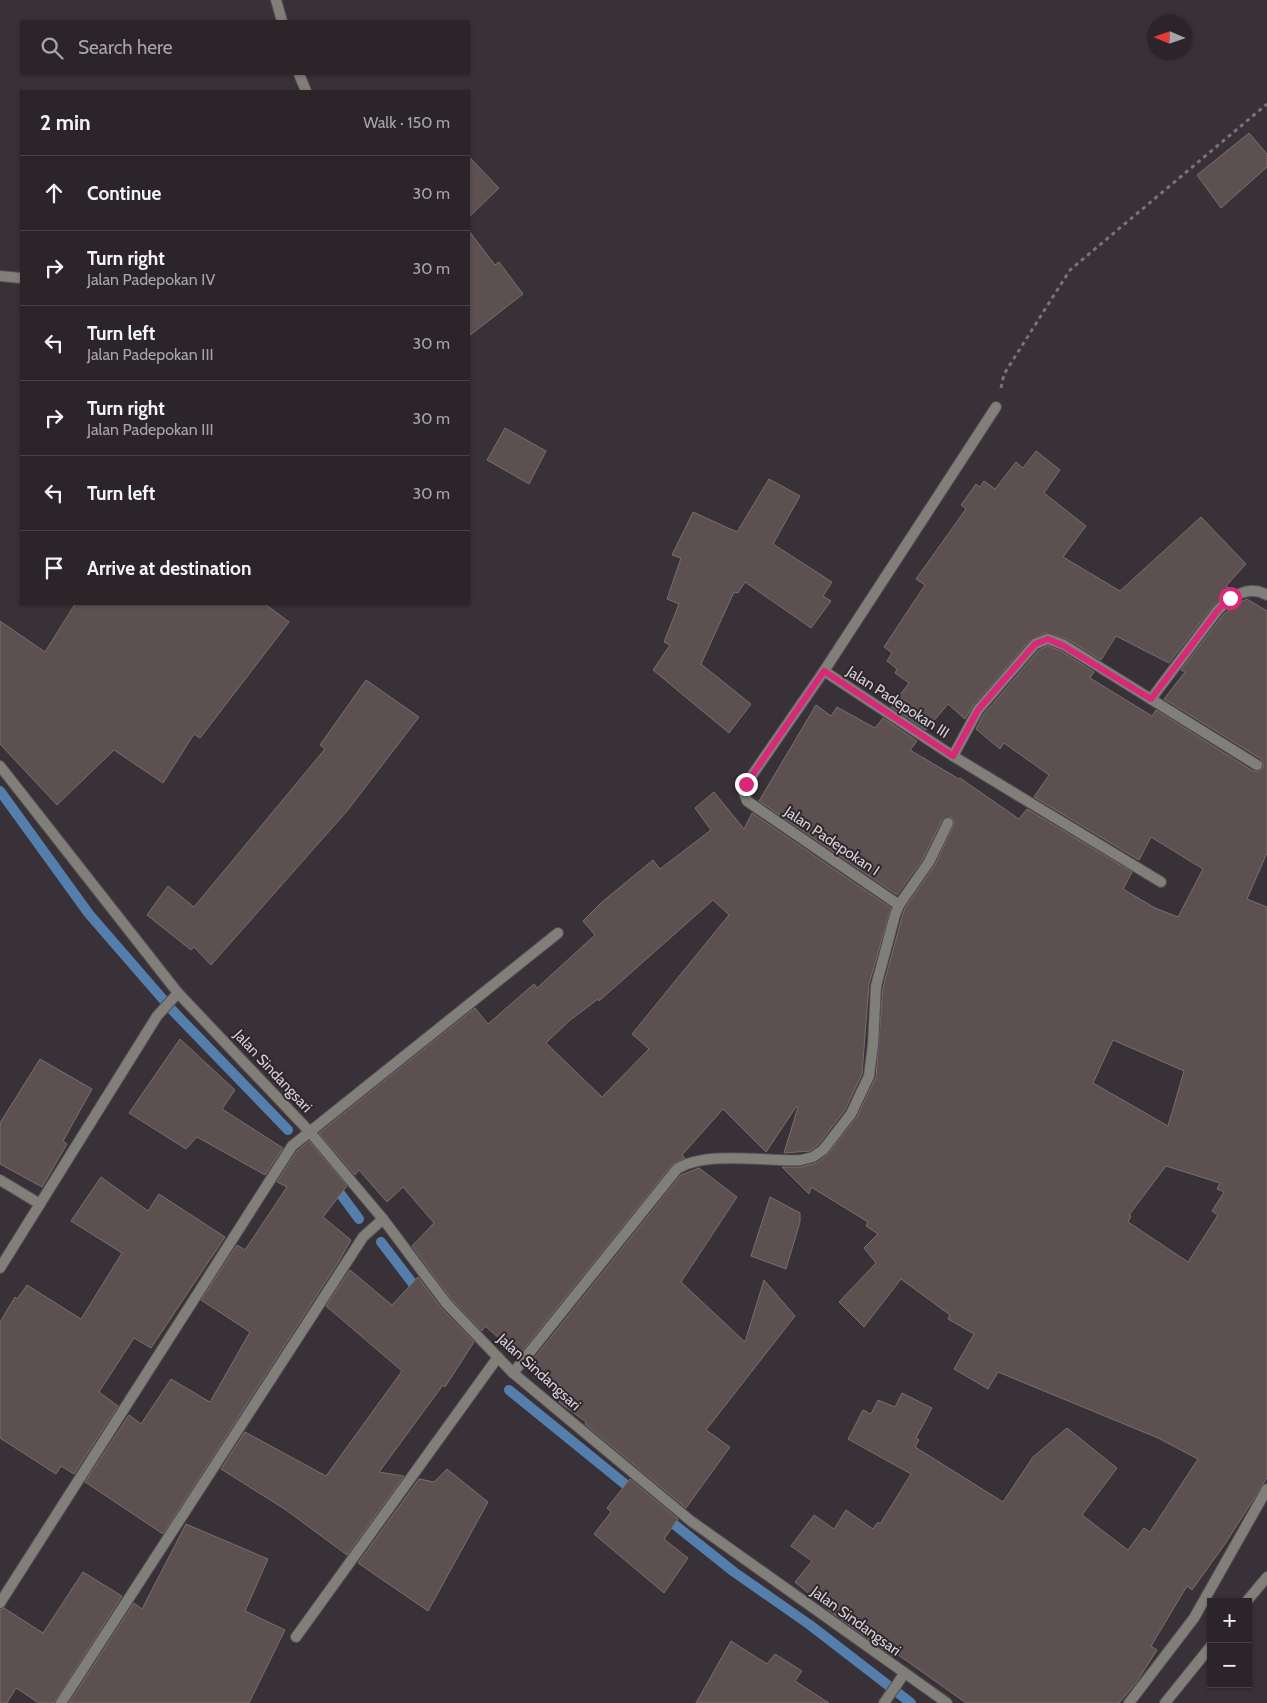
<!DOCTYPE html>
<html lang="en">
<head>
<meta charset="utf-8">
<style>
  :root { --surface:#2b252a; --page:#373136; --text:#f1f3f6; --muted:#a6a5a8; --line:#474247 }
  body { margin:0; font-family:Cabin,sans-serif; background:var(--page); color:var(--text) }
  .controls { position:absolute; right:15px; bottom:15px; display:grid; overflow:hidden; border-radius:0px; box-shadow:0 1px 4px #0004 }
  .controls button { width:45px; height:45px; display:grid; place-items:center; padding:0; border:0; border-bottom:1px solid var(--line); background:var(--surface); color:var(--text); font:25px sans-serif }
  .compass { position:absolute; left:1147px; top:15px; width:45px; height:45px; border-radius:50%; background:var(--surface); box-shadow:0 1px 4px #0004; rotate:272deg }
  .stop { position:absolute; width:15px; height:15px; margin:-11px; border:4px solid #db2777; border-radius:50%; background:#fff }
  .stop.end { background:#db2777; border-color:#fff; box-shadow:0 1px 5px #0008 }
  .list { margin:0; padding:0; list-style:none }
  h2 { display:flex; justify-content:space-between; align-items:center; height:65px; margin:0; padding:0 20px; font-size:21px }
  h2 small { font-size:16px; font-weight:400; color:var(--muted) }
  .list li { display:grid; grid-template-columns:32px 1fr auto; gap:15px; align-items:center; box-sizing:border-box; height:75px; padding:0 20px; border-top:1px solid var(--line) }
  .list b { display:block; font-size:19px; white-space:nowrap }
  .list p { margin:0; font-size:16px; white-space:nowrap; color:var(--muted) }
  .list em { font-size:16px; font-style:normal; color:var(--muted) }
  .icon { flex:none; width:28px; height:28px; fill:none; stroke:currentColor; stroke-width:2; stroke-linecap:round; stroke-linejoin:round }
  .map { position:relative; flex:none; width:1267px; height:1703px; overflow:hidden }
  .search { position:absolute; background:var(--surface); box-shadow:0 1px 4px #0004; left:20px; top:20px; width:450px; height:55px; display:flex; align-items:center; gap:12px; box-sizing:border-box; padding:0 18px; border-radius:0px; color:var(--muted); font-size:19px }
  .panel { position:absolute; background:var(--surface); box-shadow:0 1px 4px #0004; left:20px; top:90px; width:450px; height:515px; border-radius:0px }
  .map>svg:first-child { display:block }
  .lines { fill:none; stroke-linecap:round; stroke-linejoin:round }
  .stream { stroke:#547eab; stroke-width:10 }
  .building { fill:#5d5050; stroke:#7a6e6d; fill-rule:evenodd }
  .service-casing { stroke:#554e54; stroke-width:12 }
  .minor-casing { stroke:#554e54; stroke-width:12 }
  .path { stroke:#797278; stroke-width:3; stroke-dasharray:4 4; stroke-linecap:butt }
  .service { stroke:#817f7a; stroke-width:10 }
  .minor { stroke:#817f7a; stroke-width:10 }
  .route { stroke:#db2777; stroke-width:6 }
  .labels { text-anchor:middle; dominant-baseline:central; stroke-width:4; stroke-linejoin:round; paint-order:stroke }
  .street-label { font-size:15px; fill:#d7d2d6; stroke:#2f272e }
</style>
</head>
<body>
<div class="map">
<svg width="1267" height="1703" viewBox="0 0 1267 1703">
  <rect width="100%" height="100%" fill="#393138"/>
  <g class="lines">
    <g class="stream">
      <polyline points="0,791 89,914 174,1012 288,1130"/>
      <polyline points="334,1185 359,1219"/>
      <polyline points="381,1242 420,1293"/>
      <polyline points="509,1390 636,1493"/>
      <polyline points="665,1517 734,1572 810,1625 911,1703"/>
    </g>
  </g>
  <g class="building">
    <polygon points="1249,133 1267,154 1267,167 1221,208 1197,175"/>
    <polygon points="469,157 499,188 469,217"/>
    <polygon points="469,231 495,265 499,262 523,294 469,336"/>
    <polygon points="505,428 546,451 529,484 487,460"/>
    <polygon points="1036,451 1060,470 1044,493 1086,526 1063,557 1120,591 1201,517 1246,564 1226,586 1232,590 1213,606 1169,663 1116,636 1101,660 1067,639 1046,633 1030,640 973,706 965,719 948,704 926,730 891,707 909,683 895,673 897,669 887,661 892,653 884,647 925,585 916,579 966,509 961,505 976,484 980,487 984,481 995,489 1016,462 1023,468"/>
    <polygon points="769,479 800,496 773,544 832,582 823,596 831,601 811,628 745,582 738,593 734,592 701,664 751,704 729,733 653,670 670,645 664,642 679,604 667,599 681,558 672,555 693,512 737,532"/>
    <path d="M 1247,599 L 1267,611 L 1267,853 L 1247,899 L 1267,907 L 1267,1478 L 1225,1544 L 1192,1590 L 1187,1586 L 1151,1646 L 1157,1650 L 1136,1683 L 1119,1703 L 966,1703 L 897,1654 L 894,1657 L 831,1612 L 795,1582 L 812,1561 L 791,1546 L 814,1515 L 834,1529 L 846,1510 L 873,1529 L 878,1522 L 880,1524 L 911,1474 L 848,1439 L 863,1410 L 871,1414 L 878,1400 L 895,1407 L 902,1393 L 932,1408 L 916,1438 L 919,1440 L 915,1447 L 1003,1502 L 1033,1457 L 1067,1428 L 1117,1468 L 1082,1515 L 1128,1550 L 1144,1528 L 1150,1532 L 1198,1459 L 1158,1438 L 998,1372 L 988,1389 L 954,1369 L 974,1334 L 948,1319 L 950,1315 L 901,1279 L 864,1327 L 839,1302 L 876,1263 L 864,1248 L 878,1234 L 866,1226 L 868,1222 L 811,1187 L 809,1194 L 782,1167 L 801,1167 L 817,1163 L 828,1154 L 857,1117 L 876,1077 L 883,987 L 902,917 L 905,908 L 935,865 L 955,822 L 951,817 L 942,820 L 923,859 L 897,895 L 759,801 L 816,705 L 831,716 L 837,707 L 875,728 L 883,718 L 917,741 L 910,750 L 959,779 L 960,778 L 1019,819 L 1027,809 L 1132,872 L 1123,889 L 1155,908 L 1178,917 L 1203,869 L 1151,837 L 1139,860 L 1034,797 L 1049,775 L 1004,743 L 1000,749 L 976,729 L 984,714 L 1039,650 L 1048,646 L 1061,651 L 1094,672 L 1090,678 L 1152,716 L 1156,710 L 1253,771 L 1260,771 L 1264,766 L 1261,759 L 1164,699 L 1185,672 L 1181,670 L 1223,615 L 1238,603 ZM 1113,1040 L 1184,1071 L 1168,1126 L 1093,1083 ZM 1166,1166 L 1220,1183 L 1217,1189 L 1224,1192 L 1212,1211 L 1218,1215 L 1188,1262 L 1128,1222 L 1131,1216 L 1129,1215 Z"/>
    <polygon points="75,604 265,604 289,622 200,738 194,734 163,783 114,750 57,805 0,744 0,621 45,652"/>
    <polygon points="366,680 419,717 347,811 211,965 194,947 191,950 147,915 168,886 194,907 325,749 320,745"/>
    <path d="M 714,792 L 744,829 L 752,813 L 891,908 L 869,984 L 862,1074 L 845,1110 L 818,1145 L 810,1151 L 784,1153 L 798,1107 L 796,1107 L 766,1152 L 723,1109 L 682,1155 L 685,1158 L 672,1165 L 519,1355 L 485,1326 L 482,1331 L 451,1299 L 412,1246 L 434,1223 L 403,1187 L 387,1202 L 359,1170 L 355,1175 L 319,1133 L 475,1008 L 488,1024 L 534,984 L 537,988 L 595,935 L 583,921 L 602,902 L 653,860 L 660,869 L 711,830 L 695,808 ZM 713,900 L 729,915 L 632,1034 L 649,1049 L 602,1097 L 546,1043 L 569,1021 L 598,999 L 599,1001 Z"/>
    <polygon points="180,1039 235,1090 222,1109 283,1148 265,1175 197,1137 186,1149 129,1113"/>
    <polygon points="40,1059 92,1089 63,1141 67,1144 42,1187 0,1164 0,1123"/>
    <polygon points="309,1141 347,1186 323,1217 351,1240 339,1261 163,1534 85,1482 129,1415 141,1424 171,1379 210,1402 250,1332 201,1300 237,1245 245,1250 287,1187 277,1182 297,1151"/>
    <polygon points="699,1168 737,1197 681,1282 745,1342 764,1280 795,1316 706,1430 730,1447 686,1508 585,1424 586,1422 559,1402 567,1391 531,1362 681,1175"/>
    <polygon points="101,1177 148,1211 159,1194 225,1237 151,1348 134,1338 99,1392 118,1406 74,1474 61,1466 56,1474 0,1438 0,1322 15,1297 17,1299 27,1285 81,1319 122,1253 71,1221"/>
    <polygon points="770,1197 800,1213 800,1222 786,1269 751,1256"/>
    <polygon points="350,1270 392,1305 418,1277 441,1308 474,1342 445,1387 443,1385 379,1472 404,1476 347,1555 286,1510 221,1469 245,1432 326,1476 402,1371 326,1306"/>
    <polygon points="447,1469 488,1502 428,1611 358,1563 419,1479 434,1482"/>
    <polygon points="630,1479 678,1519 664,1539 688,1558 664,1593 594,1534 611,1512 607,1508"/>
    <polygon points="186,1524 268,1559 245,1611 285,1630 249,1703 69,1703 134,1603 142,1609"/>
    <polygon points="83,1572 122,1596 54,1703 39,1703 16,1688 7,1703 0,1703 0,1610 4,1608 43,1633"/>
    <polygon points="731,1641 767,1664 775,1654 802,1671 795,1681 829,1703 696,1703"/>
  </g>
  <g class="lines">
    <defs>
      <g id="service">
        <polyline points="276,0 282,21"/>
        <polyline points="299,74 306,91"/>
        <polyline points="1246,1602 1267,1577"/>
        <polyline points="1165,1703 1211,1646"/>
      </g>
      <g id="minor">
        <polyline points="0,276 21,278"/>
        <polyline points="824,671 953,756 1161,882"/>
        <path d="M 1151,699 L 1218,610 C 1231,597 1248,584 1267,595"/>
        <polyline points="953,756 978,710 1035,644 1048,639 1064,645 1257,765"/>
        <polyline points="0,766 178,993 309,1131 383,1219 446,1303 513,1373 691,1521 947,1703"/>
        <polyline points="899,905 747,801 744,793 746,784 824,671 996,407"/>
        <polyline points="0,1180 40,1204"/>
        <polyline points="0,1268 157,1016 178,993"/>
        <path d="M 513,1373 L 677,1169 C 706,1150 767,1162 801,1160 L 813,1157 L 823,1150 L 851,1114 L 869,1076 L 873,1044 L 876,986 L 895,915 L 899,905 L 929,862 L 948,823"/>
        <polyline points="0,1603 292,1146 558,933"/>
        <polyline points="296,1637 498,1357"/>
        <polyline points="61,1703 363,1237 383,1219"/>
        <polyline points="884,1703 904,1674"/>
        <polyline points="1129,1703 1194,1618 1267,1489"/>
      </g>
    </defs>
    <use href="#service" class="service-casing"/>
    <use href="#minor" class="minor-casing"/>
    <polyline class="path" points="1001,388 1004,374 1070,270 1267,104"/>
    <use href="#service" class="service"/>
    <use href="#minor" class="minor"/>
  </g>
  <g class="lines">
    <polyline class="route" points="746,784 824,671 953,756 978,710 1035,644 1048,639 1064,646 1151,699 1218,610 1230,598"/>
  </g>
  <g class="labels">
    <g class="street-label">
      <text transform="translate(898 702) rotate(33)">Jalan Padepokan III</text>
      <text transform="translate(832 841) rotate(34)">Jalan Padepokan I</text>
      <text transform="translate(273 1071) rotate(47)">Jalan Sindangsari</text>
      <text transform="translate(539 1372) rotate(42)">Jalan Sindangsari</text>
      <text transform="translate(856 1621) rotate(36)">Jalan Sindangsari</text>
    </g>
  </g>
</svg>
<div class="controls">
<button>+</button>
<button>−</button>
</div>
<svg class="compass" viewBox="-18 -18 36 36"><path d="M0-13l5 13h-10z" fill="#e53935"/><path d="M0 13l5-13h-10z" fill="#a6a5a8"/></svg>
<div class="stop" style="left:1230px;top:598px"></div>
<div class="stop end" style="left:746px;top:784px"></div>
<div class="search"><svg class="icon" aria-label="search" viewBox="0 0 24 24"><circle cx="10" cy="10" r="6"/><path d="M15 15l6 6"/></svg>Search here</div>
<section class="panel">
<h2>2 min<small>Walk · 150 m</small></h2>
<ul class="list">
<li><svg class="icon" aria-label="ahead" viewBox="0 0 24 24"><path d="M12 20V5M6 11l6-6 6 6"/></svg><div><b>Continue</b></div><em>30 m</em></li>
<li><svg class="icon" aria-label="right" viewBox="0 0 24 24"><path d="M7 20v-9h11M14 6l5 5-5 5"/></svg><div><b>Turn right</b><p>Jalan Padepokan IV</p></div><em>30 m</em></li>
<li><svg class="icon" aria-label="left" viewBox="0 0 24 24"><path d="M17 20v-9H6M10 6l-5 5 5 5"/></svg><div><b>Turn left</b><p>Jalan Padepokan III</p></div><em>30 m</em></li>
<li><svg class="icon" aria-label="right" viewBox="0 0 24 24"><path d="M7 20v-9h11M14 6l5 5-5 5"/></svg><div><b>Turn right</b><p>Jalan Padepokan III</p></div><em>30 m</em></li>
<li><svg class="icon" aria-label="left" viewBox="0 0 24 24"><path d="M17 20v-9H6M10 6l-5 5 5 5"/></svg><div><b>Turn left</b></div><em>30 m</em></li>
<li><svg class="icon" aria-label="arrive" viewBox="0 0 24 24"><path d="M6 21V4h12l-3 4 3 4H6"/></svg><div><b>Arrive at destination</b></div></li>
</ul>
</section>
</div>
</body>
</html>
